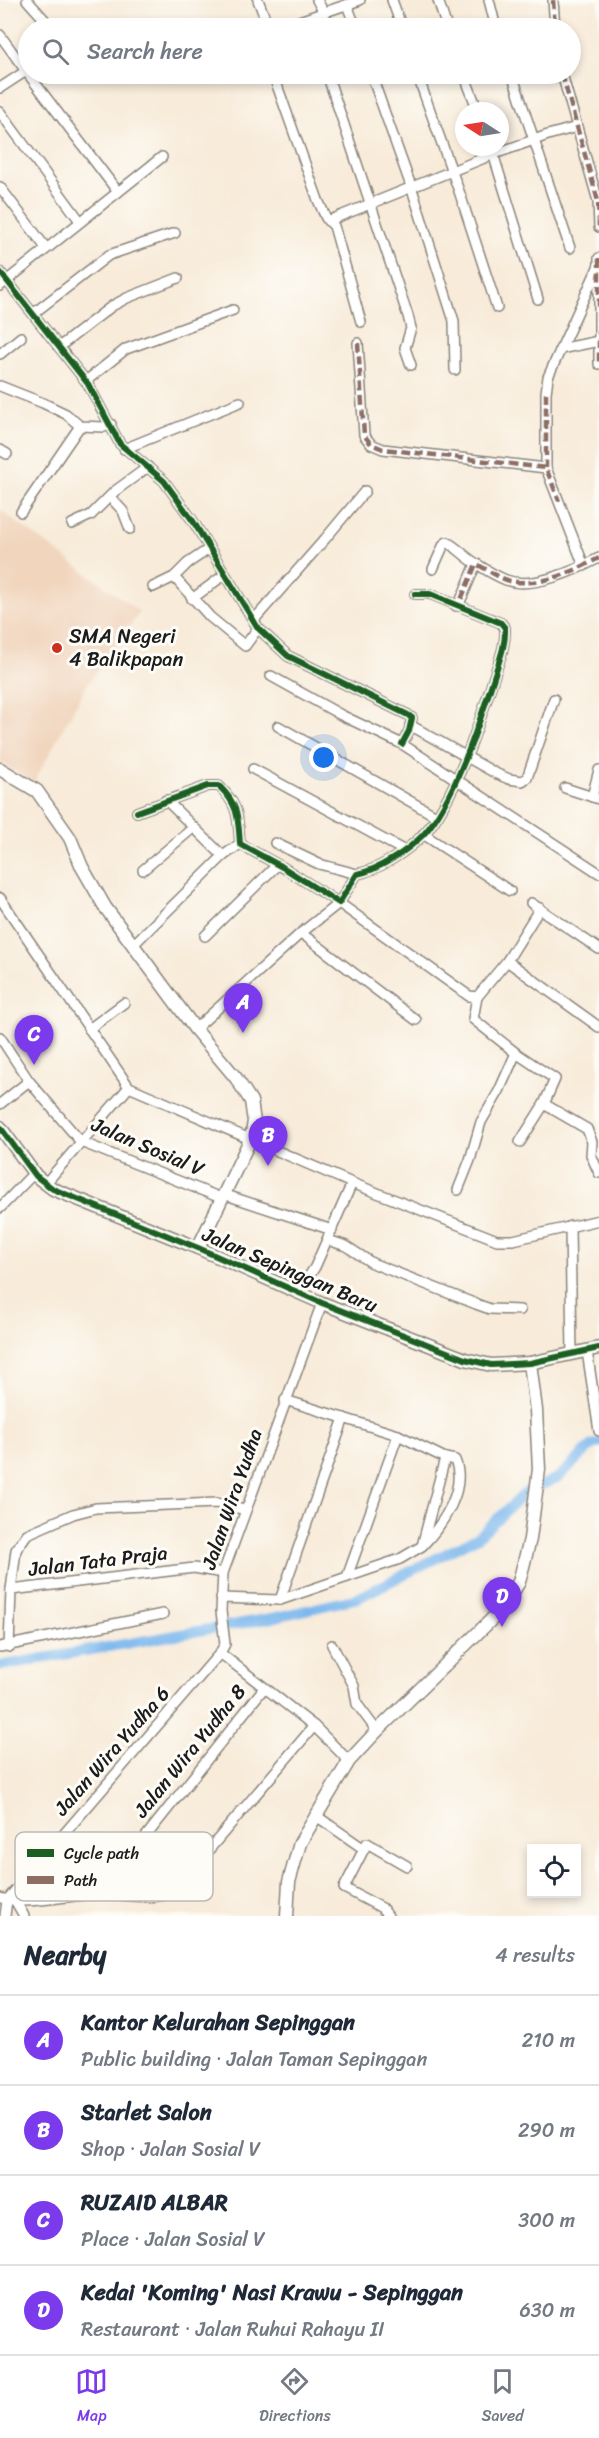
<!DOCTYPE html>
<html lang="en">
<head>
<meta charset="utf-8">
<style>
  :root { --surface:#fff; --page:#f6f6f7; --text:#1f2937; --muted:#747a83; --line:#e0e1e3; --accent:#7c3aed }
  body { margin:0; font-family:Sriracha,sans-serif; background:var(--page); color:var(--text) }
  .controls { position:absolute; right:18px; bottom:18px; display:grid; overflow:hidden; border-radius:0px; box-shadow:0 3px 9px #0003 }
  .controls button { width:54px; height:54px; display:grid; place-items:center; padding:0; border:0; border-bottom:2px solid var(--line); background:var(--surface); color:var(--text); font:30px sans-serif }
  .compass { position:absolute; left:455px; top:102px; width:54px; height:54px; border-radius:50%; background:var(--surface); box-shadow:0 3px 9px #0003; rotate:282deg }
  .you { position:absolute; left:324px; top:758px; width:21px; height:21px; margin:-15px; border:4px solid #fff; border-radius:50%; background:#1a73e8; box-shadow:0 0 0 9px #1a73e833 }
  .badge { display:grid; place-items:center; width:39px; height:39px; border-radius:50%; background:var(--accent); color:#fff; font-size:20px; font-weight:700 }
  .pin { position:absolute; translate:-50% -50px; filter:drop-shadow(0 2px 3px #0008) }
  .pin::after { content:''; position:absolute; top:32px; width:21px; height:18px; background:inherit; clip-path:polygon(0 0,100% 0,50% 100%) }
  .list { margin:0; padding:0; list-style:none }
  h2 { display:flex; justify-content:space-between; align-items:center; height:78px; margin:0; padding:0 24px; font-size:26px }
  h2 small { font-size:20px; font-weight:400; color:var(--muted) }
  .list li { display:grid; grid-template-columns:39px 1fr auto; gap:18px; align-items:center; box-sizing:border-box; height:90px; padding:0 24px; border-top:2px solid var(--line) }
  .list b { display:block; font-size:22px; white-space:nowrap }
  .list p { margin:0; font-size:20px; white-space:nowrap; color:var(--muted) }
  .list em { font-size:20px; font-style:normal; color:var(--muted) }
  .icon { flex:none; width:33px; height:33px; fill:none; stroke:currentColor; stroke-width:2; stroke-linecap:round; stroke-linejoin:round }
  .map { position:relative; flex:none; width:599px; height:1916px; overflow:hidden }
  .search { position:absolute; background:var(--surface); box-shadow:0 3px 9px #0003; left:18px; right:18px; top:18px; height:66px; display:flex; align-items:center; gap:15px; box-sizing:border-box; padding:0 21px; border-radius:33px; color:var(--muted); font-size:22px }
  .sheet { height:438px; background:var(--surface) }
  nav { display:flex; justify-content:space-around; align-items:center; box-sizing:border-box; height:84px; border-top:2px solid var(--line); background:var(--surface); font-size:16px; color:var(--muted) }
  nav a { display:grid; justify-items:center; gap:3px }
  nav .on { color:var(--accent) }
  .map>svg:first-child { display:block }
  .built { fill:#f1d5bd }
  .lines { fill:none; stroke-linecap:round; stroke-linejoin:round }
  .canal { stroke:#7bb8ed; stroke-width:10 }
  .minor-casing { stroke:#8a847a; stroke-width:12 }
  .tertiary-casing { stroke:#8a847a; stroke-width:15 }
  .minor { stroke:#fff; stroke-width:9 }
  .tertiary { stroke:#fff; stroke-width:12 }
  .quiet { stroke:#8d6e63; stroke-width:4.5; stroke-dasharray:9 4.5; stroke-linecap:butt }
  .cycleway-casing { stroke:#fdfcf7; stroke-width:10 }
  .cycleway { stroke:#1b5e20; stroke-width:6 }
  .poi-dot { fill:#c8321e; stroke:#fdfcf7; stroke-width:2 }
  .labels { text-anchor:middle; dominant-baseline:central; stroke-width:6; stroke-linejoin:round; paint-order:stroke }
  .poi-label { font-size:20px; fill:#1c1c1c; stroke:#fdfcf7; text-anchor:start }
  .street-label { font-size:20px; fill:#1c1c1c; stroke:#fdfcf7 }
  .key { fill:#fdfcf7; stroke:#bab9b5; stroke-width:1.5 }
  .key-label { font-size:16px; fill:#1c1c1c }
</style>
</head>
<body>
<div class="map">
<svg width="599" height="1916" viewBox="0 0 599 1916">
  <rect width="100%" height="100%" fill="#fdfcf7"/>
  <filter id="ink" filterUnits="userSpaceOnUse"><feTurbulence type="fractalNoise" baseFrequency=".0167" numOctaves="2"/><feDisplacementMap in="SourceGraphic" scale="12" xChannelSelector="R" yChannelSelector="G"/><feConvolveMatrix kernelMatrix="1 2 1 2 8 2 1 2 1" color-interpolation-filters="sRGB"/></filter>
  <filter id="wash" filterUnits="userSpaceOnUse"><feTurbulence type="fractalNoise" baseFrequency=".008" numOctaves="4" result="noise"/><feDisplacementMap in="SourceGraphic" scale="24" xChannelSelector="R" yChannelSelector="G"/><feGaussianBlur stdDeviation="1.35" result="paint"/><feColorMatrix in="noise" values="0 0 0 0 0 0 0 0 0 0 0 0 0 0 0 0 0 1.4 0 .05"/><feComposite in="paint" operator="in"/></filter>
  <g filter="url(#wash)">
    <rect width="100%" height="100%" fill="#f8ebd9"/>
    <polygon class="built" points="0,510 140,612 88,683 34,782 0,763"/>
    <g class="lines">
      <polyline class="canal" points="0,1666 272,1618 358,1598 478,1537 525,1493 559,1477 592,1445 599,1443"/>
    </g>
  </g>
  <g filter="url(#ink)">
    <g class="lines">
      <defs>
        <g id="minor">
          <polyline points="27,0 52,28"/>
          <polyline points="258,0 269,28"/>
          <polyline points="317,0 324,13"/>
          <polyline points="392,0 402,28"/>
          <polyline points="438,0 447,28"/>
          <polyline points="489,0 496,28"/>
          <polyline points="553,0 555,28"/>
          <polyline points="347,5 356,28"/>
          <polyline points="279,28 360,0"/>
          <polyline points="0,35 26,71 28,69"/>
          <polyline points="273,74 318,200 326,218 334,226 361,322"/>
          <polyline points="327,74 408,316 411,328 405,348 411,365"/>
          <polyline points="371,74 412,189 454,321 455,370"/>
          <polyline points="417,74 460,194 497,308"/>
          <polyline points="464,74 478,111"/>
          <polyline points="512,74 570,248"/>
          <polyline points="562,74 598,201 599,227"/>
          <polyline points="0,88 26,71 118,192"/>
          <polyline points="0,112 80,221"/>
          <polyline points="491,147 538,299"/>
          <polyline points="0,187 46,248"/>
          <polyline points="328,221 494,154 548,135 577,127"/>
          <polyline points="599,258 599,364"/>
          <polyline points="0,272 88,384 120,444 164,481 193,521 258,628 288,656 408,715 412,718 409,731 402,744"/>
          <polyline points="0,286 162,157"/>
          <polyline points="34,313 109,255 175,233"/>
          <polyline points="358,343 364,435 371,444 383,449 546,468 584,566"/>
          <polyline points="59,347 112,306 127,298 178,278"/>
          <polyline points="560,349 599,341"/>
          <polyline points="0,354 21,337"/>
          <polyline points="86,381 126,349 233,310"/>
          <polyline points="0,386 43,403 66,414 80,426 104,427 111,424"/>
          <polyline points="124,449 240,402"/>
          <polyline points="0,450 7,454"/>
          <polyline points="546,468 546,393 548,377 599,265"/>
          <polyline points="110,497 123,511 130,529"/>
          <polyline points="21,512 80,426"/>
          <polyline points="72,524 91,515 115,491 148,467"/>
          <path d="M 433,569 L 444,544 L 447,542 C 458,548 466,558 477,564 C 486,570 496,576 506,580 C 532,590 576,570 599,558"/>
          <polyline points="174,577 210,617 245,646 258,628"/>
          <polyline points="153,587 174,577 188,563 209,549"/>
          <polyline points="192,599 224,575"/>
          <polyline points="456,606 460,602 476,564"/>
          <polyline points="253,621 325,539 365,491"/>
          <polyline points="271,676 341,715 402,744 599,873"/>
          <polyline points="410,725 497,774 509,779 522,781 527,778 554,699"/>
          <polyline points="278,726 436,816"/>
          <polyline points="253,769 403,850"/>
          <polyline points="565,788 599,799"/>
          <polyline points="592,797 599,770"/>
          <polyline points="166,800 223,856"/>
          <path d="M 137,812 L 208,786 L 219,786 C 239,805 238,818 240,844 L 284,868 L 339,903 L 357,874 C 379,870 407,851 423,835 C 454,802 480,721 494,677 C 499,661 506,645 505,628 L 501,623 L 430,594 L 415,594"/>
          <polyline points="423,834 510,891"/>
          <polyline points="275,843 319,864 357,874"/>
          <polyline points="143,870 193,828"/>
          <polyline points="0,898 129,1087 352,1183 315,1267 298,1293"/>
          <polyline points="531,903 599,949"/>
          <polyline points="301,933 416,1020"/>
          <polyline points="205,936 277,865"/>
          <polyline points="133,945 223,856 240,844"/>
          <polyline points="507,961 599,1027"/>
          <polyline points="89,1029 124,1003"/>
          <polyline points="195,1029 301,933 339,903 469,996 477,997 507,961 540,908"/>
          <polyline points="0,1037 29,1081 81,1142 221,1198"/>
          <polyline points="516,1053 555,1079 544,1104 520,1142"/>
          <polyline points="0,1104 29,1081"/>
          <polyline points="544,1104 587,1129 592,1142 591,1155 599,1173"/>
          <polyline points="352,1183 497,1240 513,1240 599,1220"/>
          <polyline points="45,1184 129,1087"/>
          <polyline points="458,1190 470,1160 481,1122 499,1091 516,1053 473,1019 477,997"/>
          <polyline points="223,1194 332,1230"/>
          <polyline points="0,1208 34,1173"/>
          <polyline points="570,1226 572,1354"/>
          <polyline points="328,1240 346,1246 372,1263 476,1304 490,1309 520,1310"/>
          <polyline points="322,1303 223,1573 221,1611 225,1644 220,1653 314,1726 349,1761"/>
          <polyline points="587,1351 599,1431"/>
          <path d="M 423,1545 C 443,1524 467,1489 455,1460 L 445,1458"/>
          <polyline points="347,1577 398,1435"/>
          <polyline points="11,1590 16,1550 27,1534 73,1514 96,1508 217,1503 245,1510"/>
          <polyline points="221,1598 280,1600 400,1559 422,1546 445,1458 398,1435 285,1400"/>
          <polyline points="280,1600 344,1418"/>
          <polyline points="332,1645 354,1686 357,1704 377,1731"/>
          <polyline points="0,1647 163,1614"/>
          <polyline points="9,1647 11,1590 194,1568 223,1573"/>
          <polyline points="315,1815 364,1849 344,1888 382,1908 388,1916"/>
          <polyline points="364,1849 367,1843 407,1866"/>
          <polyline points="100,1894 264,1688"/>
          <path d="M 0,1898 C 31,1906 66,1895 98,1894 C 122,1893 151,1902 173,1892 L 314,1726"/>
          <polyline points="16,1902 24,1916"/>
          <polyline points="5,1916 7,1900 220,1653"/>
        </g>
        <g id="tertiary">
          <polyline points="0,769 37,791 70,838 82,867 105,907 195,1029 236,1078 251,1101 254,1122 251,1138 198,1248"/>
          <polyline points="0,1127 36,1176 53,1189 198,1248 322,1303 465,1359 491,1365 530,1363 599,1348"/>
          <polyline points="287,1916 289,1882 300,1843 349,1761 377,1731 491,1620 508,1600 519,1582 530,1539 539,1469 536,1410 530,1363"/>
        </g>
      </defs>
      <use href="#minor" class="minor-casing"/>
      <use href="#tertiary" class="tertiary-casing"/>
      <use href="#minor" class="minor"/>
      <use href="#tertiary" class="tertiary"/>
      <g class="quiet">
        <polyline points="553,0 555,28"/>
        <polyline points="562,74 598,201 599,227"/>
        <polyline points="599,258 599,364"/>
        <polyline points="358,343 364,435 371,444 383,449 546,468 559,501"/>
        <polyline points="546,393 546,468"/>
        <path d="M 452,604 L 456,606 L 460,602 L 476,564 C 487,569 498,578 510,581 C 541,587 573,572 599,558"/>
      </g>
      <defs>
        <g id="cycleway">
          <polyline points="0,272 88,384 120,444 164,481 193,521 258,628 288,656 408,715 412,718 409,731 402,744"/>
          <path d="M 137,812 L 208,786 L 219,786 C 239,805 238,818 240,844 L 284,868 L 339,903 L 357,874 C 379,870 407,851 423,835 C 454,802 480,721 494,677 C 499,661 506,645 505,628 L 501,623 L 430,594 L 415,594"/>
          <polyline points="0,1127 36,1176 53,1189 198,1248 322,1303 465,1359 491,1365 530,1363 599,1348"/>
        </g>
      </defs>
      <use href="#cycleway" class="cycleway-casing"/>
      <use href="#cycleway" class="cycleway"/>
    </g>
  </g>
  <circle class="poi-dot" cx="57" cy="648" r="6"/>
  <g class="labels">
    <g class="poi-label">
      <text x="69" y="636">SMA Negeri<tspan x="69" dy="23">4 Balikpapan</tspan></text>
    </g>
    <g class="street-label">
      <text transform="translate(148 1147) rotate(23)">Jalan Sosial V</text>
      <text transform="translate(290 1270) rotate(23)">Jalan Sepinggan Baru</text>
      <text transform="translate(232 1499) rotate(-71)">Jalan Wira Yudha</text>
      <text transform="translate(98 1561) rotate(-7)">Jalan Tata Praja</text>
      <text transform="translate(112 1751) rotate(-49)">Jalan Wira Yudha 6</text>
      <text transform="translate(190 1751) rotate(-51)">Jalan Wira Yudha 8</text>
    </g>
  </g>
  <rect x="15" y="1832" width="198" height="69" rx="9" class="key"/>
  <rect x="27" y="1849" width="27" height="8" fill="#1b5e20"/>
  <rect x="27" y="1876" width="27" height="8" fill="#8d6e63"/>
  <g class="key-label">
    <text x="64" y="1859">Cycle path</text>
    <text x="64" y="1886">Path</text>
  </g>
</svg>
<div class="controls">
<button><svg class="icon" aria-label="locate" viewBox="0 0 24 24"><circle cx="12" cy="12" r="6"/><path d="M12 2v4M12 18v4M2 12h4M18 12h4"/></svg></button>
</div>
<svg class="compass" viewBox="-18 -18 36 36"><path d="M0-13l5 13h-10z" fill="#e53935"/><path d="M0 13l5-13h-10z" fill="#747a83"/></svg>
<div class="you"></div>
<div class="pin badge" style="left:243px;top:1033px">A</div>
<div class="pin badge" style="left:268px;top:1166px">B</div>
<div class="pin badge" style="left:34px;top:1065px">C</div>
<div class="pin badge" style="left:502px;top:1627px">D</div>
<div class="search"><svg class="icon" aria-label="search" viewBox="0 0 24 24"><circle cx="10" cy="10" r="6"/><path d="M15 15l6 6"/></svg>Search here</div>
</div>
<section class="sheet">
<h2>Nearby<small>4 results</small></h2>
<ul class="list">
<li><span class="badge">A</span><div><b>Kantor Kelurahan Sepinggan</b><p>Public building · Jalan Taman Sepinggan</p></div><em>210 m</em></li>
<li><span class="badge">B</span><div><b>Starlet Salon</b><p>Shop · Jalan Sosial V</p></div><em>290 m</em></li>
<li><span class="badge">C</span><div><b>RUZAID ALBAR</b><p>Place · Jalan Sosial V</p></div><em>300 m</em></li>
<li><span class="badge">D</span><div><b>Kedai 'Koming' Nasi Krawu - Sepinggan</b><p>Restaurant · Jalan Ruhui Rahayu II</p></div><em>630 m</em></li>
</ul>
</section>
<nav>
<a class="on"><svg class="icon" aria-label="map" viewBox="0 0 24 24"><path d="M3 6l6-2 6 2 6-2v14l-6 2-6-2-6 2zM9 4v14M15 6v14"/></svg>Map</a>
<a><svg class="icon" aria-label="directions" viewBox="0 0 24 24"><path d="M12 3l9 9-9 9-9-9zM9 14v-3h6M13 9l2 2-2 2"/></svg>Directions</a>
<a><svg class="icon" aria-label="saved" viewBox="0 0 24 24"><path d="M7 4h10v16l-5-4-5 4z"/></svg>Saved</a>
</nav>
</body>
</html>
